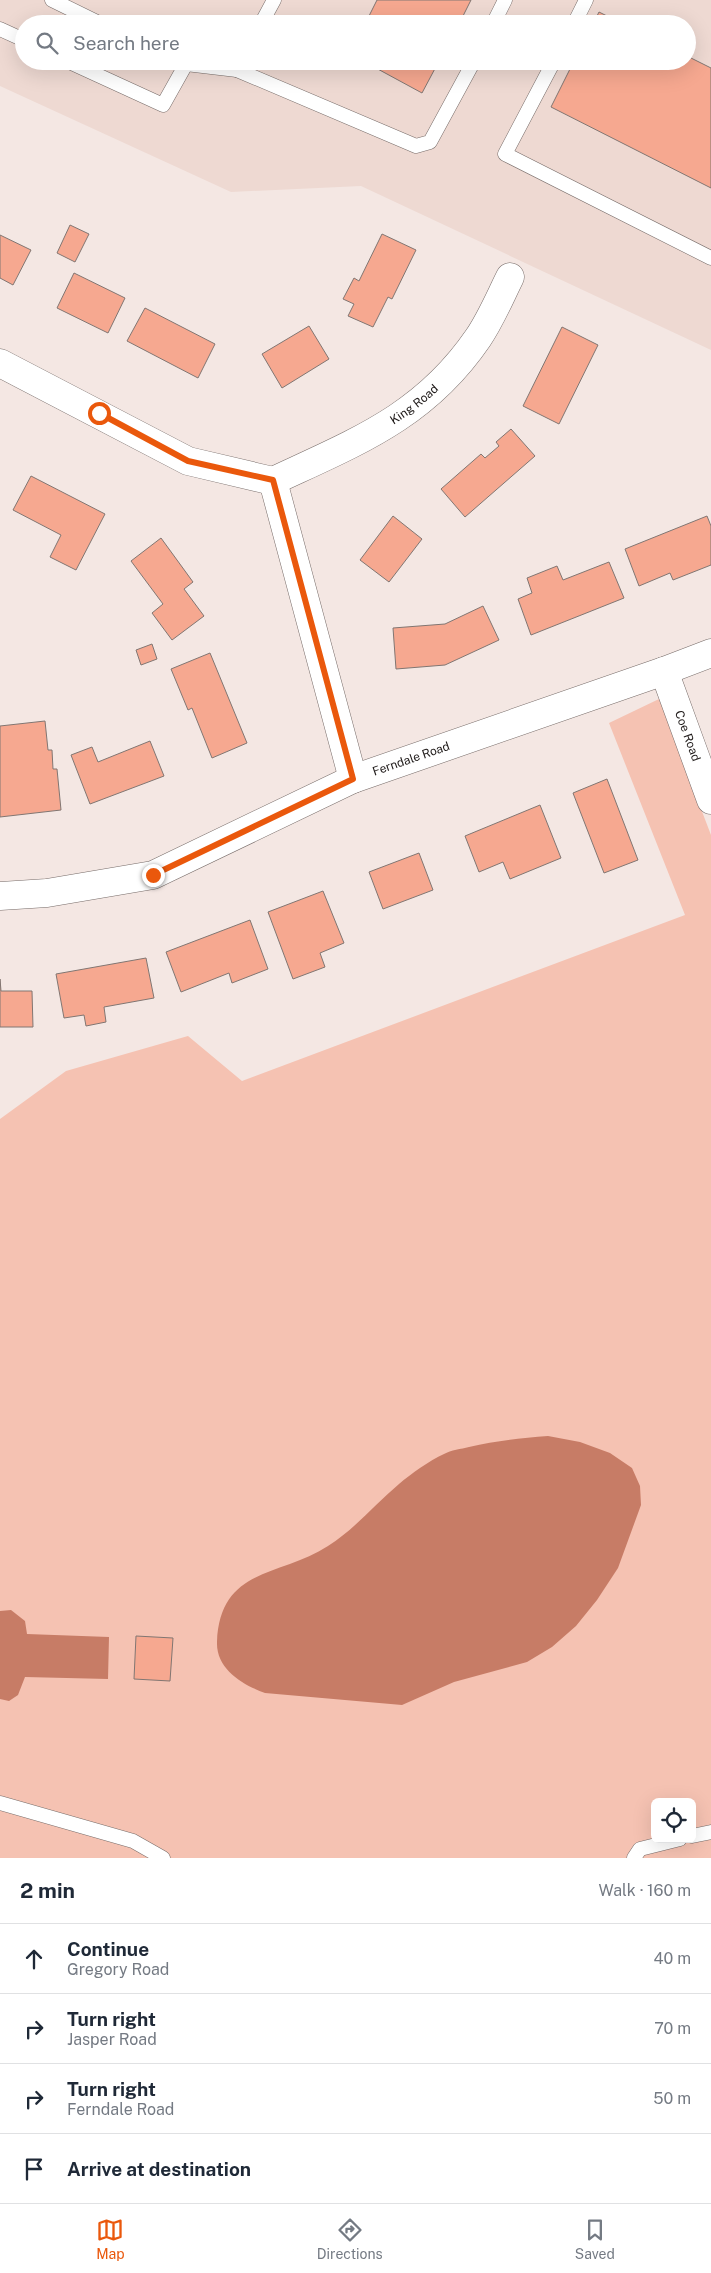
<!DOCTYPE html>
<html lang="en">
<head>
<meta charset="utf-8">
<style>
  :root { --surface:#fff; --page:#f2f2f3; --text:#1f2937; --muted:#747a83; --line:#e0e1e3; --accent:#ea580c }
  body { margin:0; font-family:"Public Sans",sans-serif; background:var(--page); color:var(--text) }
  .controls { position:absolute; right:15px; bottom:15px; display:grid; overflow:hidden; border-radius:8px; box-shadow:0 5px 20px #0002 }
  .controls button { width:45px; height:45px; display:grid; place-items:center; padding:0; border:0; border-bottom:1px solid var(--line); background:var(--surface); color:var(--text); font:25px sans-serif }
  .stop { position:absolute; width:15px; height:15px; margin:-11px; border:4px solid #ea580c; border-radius:50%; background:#fff }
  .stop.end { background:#ea580c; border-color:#fff; box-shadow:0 1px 5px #0008 }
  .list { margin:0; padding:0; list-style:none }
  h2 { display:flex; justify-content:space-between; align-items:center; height:65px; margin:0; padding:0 20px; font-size:21px }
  h2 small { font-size:16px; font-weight:400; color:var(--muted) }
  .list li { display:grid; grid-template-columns:32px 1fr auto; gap:15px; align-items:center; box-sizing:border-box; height:70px; padding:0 20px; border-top:1px solid var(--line) }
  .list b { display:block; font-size:19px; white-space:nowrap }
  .list p { margin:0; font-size:16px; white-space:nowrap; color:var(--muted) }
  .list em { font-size:16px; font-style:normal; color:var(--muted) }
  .icon { flex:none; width:28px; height:28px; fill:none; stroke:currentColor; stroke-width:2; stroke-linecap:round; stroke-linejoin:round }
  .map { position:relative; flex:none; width:711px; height:1858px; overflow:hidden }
  .search { position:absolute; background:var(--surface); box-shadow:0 5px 20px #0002; left:15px; right:15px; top:15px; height:55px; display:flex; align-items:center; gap:12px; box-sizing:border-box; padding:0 18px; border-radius:28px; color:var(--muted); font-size:19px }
  .sheet { height:345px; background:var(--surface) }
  nav { display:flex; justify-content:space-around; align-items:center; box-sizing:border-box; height:70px; border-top:1px solid var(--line); background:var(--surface); font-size:14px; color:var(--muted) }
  nav a { display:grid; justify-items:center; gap:2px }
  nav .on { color:var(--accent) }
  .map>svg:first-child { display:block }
  .built { fill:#eed9d2; fill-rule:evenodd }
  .green { fill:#f5c2b2; fill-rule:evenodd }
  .water { fill:#c77c66 }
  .building { fill:#f6a890; stroke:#817672 }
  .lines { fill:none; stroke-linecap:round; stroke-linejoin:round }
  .lane-casing { stroke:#776c69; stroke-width:15 }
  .street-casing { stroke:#776c69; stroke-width:29 }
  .lane { stroke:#fff; stroke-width:14 }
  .street { stroke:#fff; stroke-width:28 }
  .route { stroke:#ea580c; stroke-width:6 }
  .labels { text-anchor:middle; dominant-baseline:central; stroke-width:5; stroke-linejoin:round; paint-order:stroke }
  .street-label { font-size:12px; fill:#1f1a19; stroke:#fff }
</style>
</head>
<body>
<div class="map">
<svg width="711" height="1858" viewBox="0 0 711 1858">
  <rect width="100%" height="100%" fill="#f4e7e3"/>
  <path class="built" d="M 0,0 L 711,0 L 711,350 L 361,186 L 231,192 L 0,86 ZM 24,24 L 687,24 L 687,61 L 24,61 Z"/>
  <path class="green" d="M 659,699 L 711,835 L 711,1858 L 0,1858 L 0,1119 L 66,1071 L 188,1036 L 242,1081 L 685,915 L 609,723 ZM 655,1802 L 692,1802 L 692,1839 L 655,1839 Z"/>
  <g class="water">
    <path d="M 548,1436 L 580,1442 L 610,1453 L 632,1468 L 640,1486 L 641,1505 L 618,1568 L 597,1600 L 576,1626 L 552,1647 L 527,1662 L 454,1682 L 402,1705 L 265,1693 C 243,1685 216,1669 217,1642 C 220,1567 280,1577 328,1546 C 355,1529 375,1504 399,1484 C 412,1473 429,1461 444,1454 C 451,1450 461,1449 469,1447 C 496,1441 521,1438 548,1436 Z"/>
    <polygon points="11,1610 25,1621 27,1634 109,1637 108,1679 25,1677 18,1695 9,1701 0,1699 0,1611"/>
  </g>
  <g class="building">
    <polygon points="377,0 471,0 459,24 365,24"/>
    <polygon points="599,12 623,24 593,24"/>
    <polygon points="687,56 711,68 711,188 551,107 574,61 687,61"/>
    <polygon points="363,61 439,61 422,93"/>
    <polygon points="70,225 89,234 75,262 57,253"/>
    <polygon points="382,234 416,250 392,299 388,297 373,327 348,316 354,304 343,299 354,278 359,281"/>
    <polygon points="0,235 31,250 13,285 0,278"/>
    <polygon points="74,273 125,298 108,333 57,308"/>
    <polygon points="145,308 215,344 198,378 127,341"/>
    <polygon points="309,326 329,359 282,388 262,354"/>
    <polygon points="562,327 598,345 559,424 523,406"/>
    <polygon points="511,429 535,456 465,517 441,489 481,454 485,458 499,446 496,442"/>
    <polygon points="31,476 105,514 76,570 50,557 61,535 13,510"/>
    <polygon points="393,516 422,539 389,582 360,560"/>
    <polygon points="707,516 711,526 711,565 673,580 670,573 639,586 625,549"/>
    <polygon points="161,538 193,582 184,589 204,616 172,640 152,613 163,604 131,561"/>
    <polygon points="609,562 624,598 531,635 518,599 532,593 527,578 557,566 563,580"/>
    <polygon points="483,606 499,640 445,665 396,669 393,628 445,624"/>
    <polygon points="152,644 157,659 141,665 136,650"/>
    <polygon points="210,653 247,743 212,758 192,708 188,710 171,669"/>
    <polygon points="45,721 48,750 52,750 53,769 57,769 61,810 0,817 0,726"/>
    <polygon points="150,741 164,776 90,804 71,755 92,747 98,762"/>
    <polygon points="607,779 638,860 604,873 573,793"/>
    <polygon points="540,805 561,858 510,879 503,862 479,872 465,836"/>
    <polygon points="419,853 433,890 383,909 369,872"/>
    <polygon points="323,891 344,943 320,953 325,967 293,979 268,912"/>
    <polygon points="250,920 268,969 232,983 229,973 181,992 166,952"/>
    <polygon points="146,958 154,998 104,1007 106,1022 86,1026 84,1015 64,1018 56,974"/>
    <polygon points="0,979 1,991 32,991 33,1027 0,1027"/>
    <polygon points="136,1636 173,1638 170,1681 134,1679"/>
  </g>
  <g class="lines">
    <defs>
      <g id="lane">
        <polyline points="52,0 101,24"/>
        <polyline points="261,24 274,0"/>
        <polyline points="493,24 505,0"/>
        <polyline points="574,24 586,0"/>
        <polyline points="0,29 24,40"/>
        <polyline points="67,61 163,105 186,64"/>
        <polyline points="179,61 186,64 237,70 242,61"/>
        <polyline points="554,61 505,154 711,258"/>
        <polyline points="237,70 416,146 430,142 474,61"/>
        <polyline points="0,1803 133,1841 163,1858"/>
        <polyline points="692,1836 711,1832"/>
        <polyline points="634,1858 640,1849 680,1839"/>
      </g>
      <g id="street">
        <polyline points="0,363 188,461 273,481"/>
        <path id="s1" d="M 273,481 C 356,442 424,417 478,338 C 491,319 500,297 510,277"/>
        <polyline points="273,481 353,779"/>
        <path id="s2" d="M 664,671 L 711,800"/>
        <path id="s3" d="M 0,896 L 47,893 L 153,875 L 353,779 L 664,671 L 711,653"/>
      </g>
    </defs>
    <use href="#lane" class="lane-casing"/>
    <use href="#street" class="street-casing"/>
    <use href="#lane" class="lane"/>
    <use href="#street" class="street"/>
  </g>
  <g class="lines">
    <polyline class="route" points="99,413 188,461 273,480 353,779 153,875"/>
  </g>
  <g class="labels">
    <g class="street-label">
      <text stroke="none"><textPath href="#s1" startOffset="161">King Road</textPath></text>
      <text stroke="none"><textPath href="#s2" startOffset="69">Coe Road</textPath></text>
      <text stroke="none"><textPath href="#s3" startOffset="438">Ferndale Road</textPath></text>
    </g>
  </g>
</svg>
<div class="controls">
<button><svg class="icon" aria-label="locate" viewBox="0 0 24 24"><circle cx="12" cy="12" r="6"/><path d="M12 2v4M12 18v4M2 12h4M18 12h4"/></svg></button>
</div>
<div class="stop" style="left:99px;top:413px"></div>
<div class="stop end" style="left:153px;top:875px"></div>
<div class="search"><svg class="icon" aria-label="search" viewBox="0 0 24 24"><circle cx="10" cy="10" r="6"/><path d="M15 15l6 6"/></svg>Search here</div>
</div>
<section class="sheet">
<h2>2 min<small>Walk · 160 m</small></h2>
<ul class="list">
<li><svg class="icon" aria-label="ahead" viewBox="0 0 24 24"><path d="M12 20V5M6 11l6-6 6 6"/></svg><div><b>Continue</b><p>Gregory Road</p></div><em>40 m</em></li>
<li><svg class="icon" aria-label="right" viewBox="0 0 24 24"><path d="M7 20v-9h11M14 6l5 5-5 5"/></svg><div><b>Turn right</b><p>Jasper Road</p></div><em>70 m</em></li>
<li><svg class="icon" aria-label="right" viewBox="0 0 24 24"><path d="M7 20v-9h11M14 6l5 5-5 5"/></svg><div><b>Turn right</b><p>Ferndale Road</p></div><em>50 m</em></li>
<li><svg class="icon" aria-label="arrive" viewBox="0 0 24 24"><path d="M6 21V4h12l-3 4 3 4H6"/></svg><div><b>Arrive at destination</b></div></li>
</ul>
</section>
<nav>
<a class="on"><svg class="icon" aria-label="map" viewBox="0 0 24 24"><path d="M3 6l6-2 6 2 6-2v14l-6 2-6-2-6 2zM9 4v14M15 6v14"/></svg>Map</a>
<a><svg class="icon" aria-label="directions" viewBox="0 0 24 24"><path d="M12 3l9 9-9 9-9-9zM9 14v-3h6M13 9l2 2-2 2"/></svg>Directions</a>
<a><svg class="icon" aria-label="saved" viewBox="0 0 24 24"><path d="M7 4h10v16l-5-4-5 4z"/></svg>Saved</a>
</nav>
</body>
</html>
